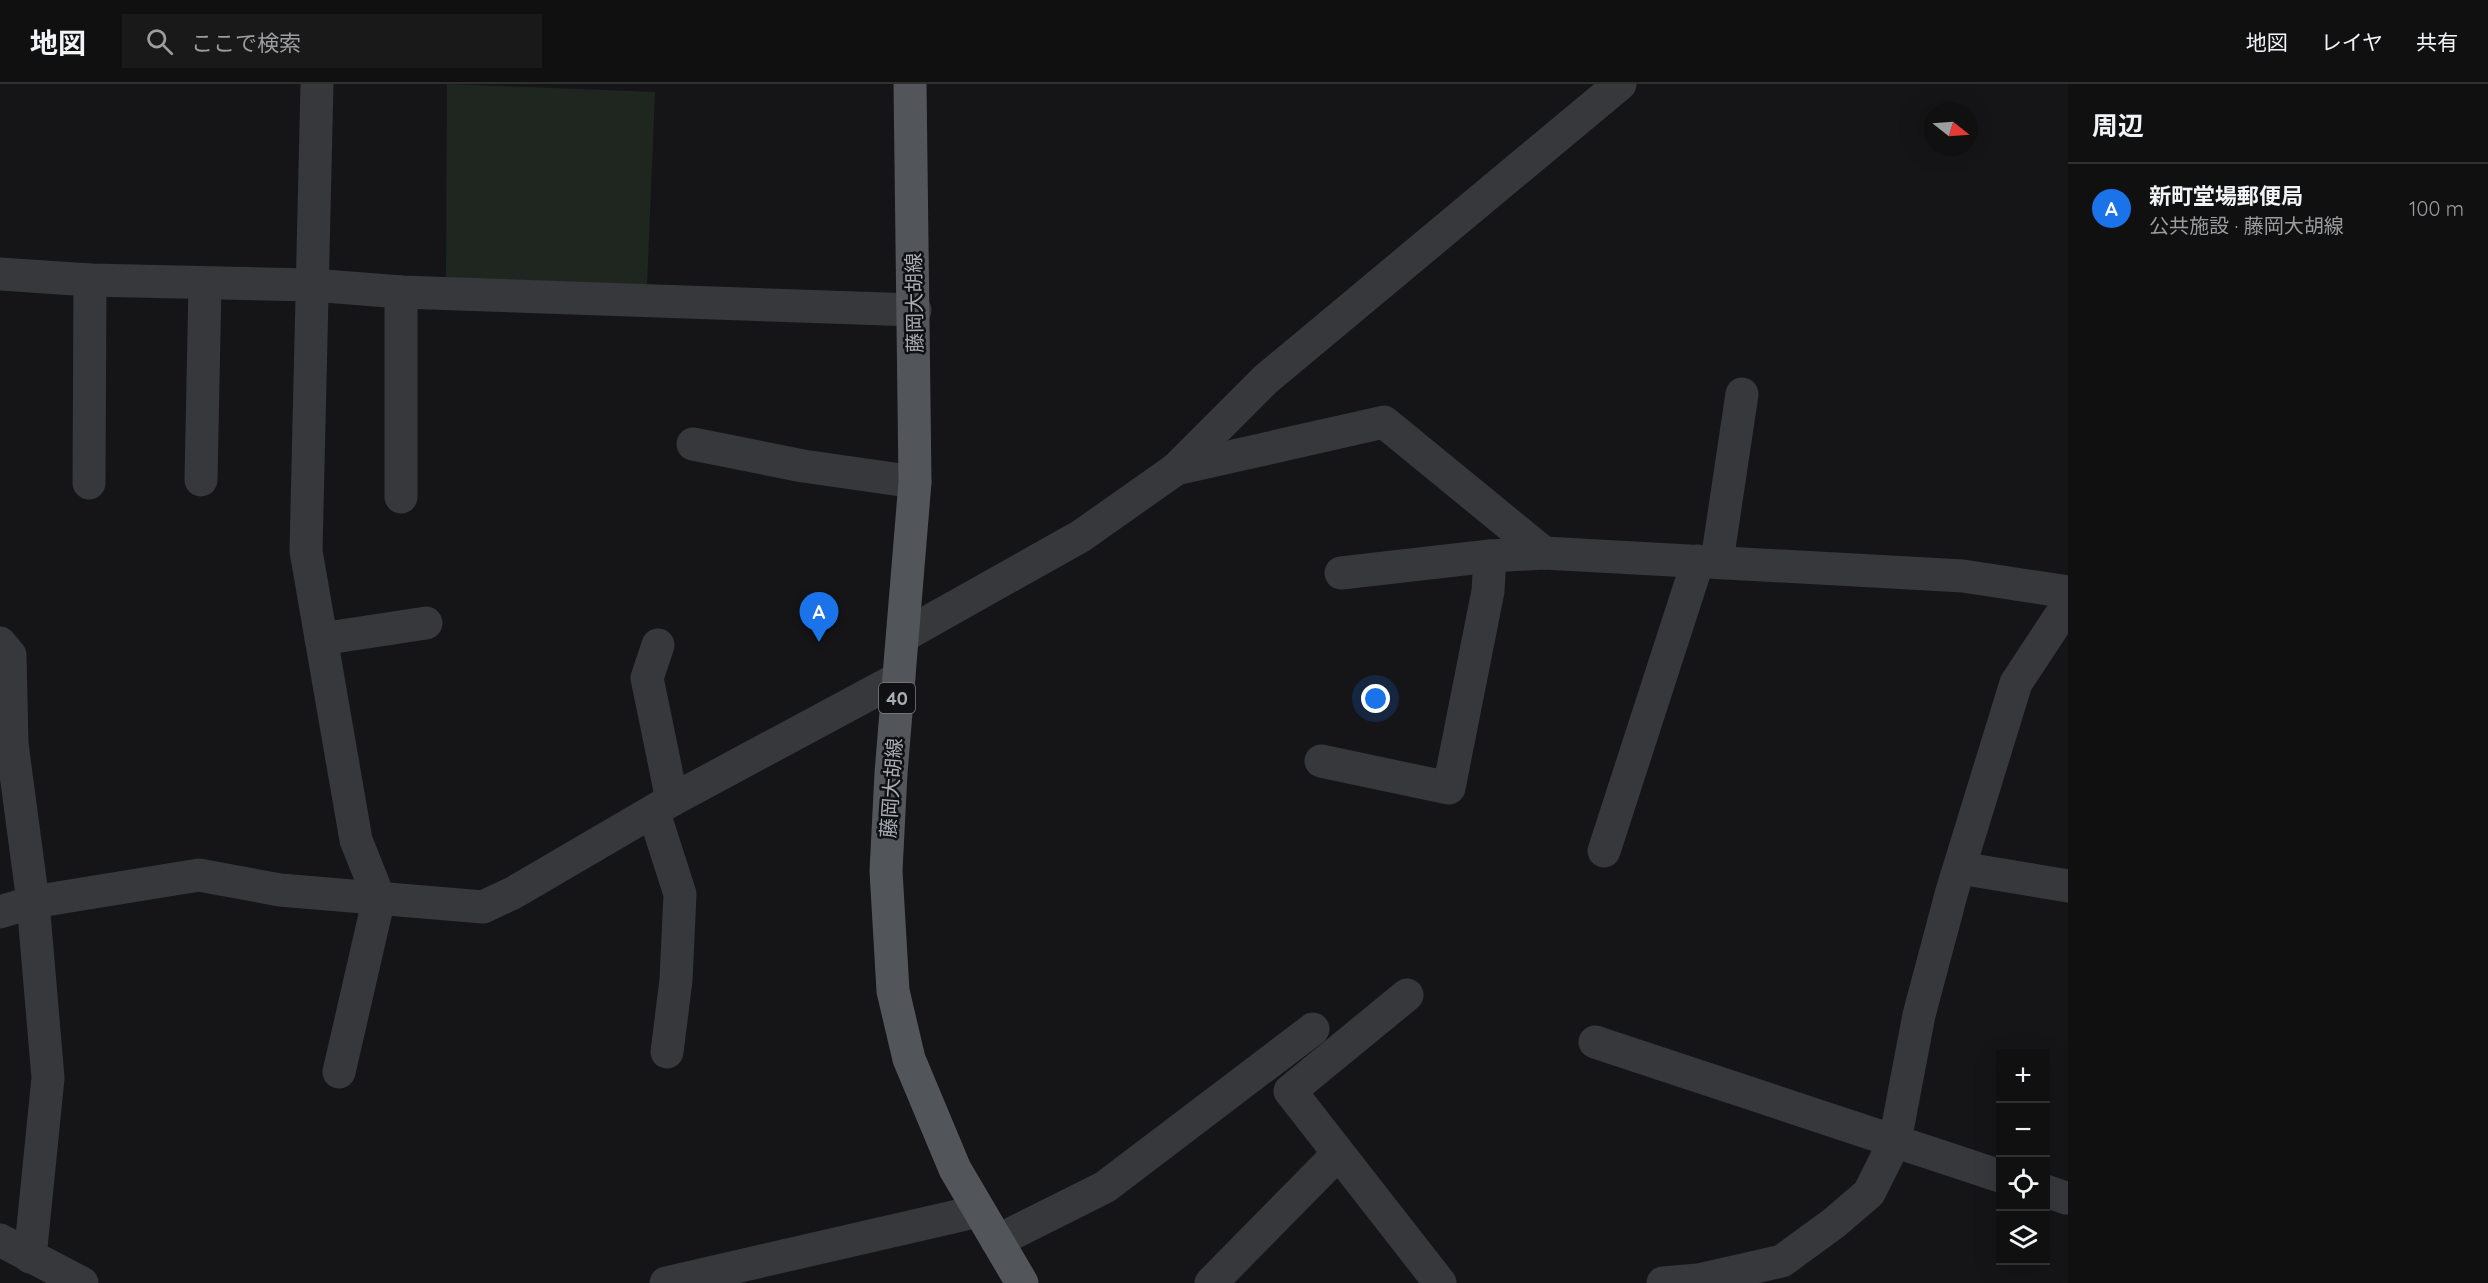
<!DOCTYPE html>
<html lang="ja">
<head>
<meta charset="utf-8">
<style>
  :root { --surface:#101011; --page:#19191a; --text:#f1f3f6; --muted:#9c9d9f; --line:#303031; --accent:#1a73e8 }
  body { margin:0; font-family:Quicksand,"Noto Sans JP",sans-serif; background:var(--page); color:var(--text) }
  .controls { position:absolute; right:18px; bottom:18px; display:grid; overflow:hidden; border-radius:0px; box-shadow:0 6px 24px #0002 }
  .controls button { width:54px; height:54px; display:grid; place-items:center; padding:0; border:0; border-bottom:2px solid var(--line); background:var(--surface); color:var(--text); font:30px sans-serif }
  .compass { position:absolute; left:1924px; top:18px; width:54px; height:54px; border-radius:50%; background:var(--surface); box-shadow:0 6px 24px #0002; rotate:107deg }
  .you { position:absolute; left:1376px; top:615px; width:21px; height:21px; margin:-15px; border:4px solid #fff; border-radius:50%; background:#1a73e8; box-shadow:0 0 0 9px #1a73e833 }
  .badge { display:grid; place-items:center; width:39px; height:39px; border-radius:50%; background:var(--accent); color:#fff; font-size:20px; font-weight:700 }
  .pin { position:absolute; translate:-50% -50px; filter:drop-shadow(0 2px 3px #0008) }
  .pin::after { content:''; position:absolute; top:32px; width:21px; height:18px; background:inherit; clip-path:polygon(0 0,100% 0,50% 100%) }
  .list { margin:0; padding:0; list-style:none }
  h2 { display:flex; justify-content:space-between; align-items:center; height:78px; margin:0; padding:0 24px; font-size:26px }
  h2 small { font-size:20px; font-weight:400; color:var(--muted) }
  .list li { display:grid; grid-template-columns:39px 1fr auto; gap:18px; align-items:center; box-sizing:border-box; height:90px; padding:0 24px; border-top:2px solid var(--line) }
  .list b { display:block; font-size:22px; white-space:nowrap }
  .list p { margin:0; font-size:20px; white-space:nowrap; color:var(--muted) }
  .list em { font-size:20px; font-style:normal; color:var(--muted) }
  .icon { flex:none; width:33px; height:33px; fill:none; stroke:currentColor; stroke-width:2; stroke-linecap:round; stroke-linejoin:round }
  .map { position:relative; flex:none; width:2068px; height:1199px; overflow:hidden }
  header { display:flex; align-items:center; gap:36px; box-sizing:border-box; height:84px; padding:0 30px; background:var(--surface); border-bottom:2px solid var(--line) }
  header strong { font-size:28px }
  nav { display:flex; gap:33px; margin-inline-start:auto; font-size:21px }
  .search { width:420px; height:54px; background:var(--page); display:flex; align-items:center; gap:15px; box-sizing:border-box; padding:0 21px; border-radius:0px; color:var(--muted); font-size:22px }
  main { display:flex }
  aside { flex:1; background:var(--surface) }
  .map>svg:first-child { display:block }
  .green { fill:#1f2620 }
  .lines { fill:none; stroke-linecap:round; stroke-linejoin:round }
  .minor { stroke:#36383b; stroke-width:33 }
  .major { stroke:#52555a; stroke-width:33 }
  .labels { text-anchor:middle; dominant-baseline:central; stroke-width:5; stroke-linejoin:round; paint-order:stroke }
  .shield { fill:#101012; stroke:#7a7f85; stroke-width:1.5 }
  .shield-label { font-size:18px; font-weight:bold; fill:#a8aeb6 }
  .street-label { font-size:20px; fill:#a8aeb6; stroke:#101012 }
</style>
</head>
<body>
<header>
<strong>地図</strong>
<div class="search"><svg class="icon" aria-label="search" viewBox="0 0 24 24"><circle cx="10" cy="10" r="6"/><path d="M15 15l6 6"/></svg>ここで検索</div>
<nav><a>地図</a><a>レイヤ</a><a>共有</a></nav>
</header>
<main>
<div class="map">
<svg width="2068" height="1199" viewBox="0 0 2068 1199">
  <rect width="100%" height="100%" fill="#151517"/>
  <polygon class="green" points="447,0 655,8 647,202 446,195"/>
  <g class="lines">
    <g class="minor">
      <polyline points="317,0 306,467 356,756 379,814 339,988"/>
      <polyline points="0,190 90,196 312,201 401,208 915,226"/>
      <polyline points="693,360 803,382 915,398"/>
      <polyline points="1176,385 1384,338 1544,469"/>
      <polyline points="201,396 205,200"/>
      <polyline points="89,399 90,196"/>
      <polyline points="401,413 401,208"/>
      <polyline points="1717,477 1742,310"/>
      <polyline points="1341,489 1490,472 1544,469 1963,492 2068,508"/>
      <polyline points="903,552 1081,452 1176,385 1266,295 1620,0"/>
      <polyline points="321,555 426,539"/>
      <polyline points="0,559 10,571 12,660 33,818 48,994 30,1173"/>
      <polyline points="658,561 647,594 672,716"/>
      <polyline points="1321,677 1449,704 1488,507 1490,472"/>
      <polyline points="654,729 680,810 676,896 667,968"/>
      <polyline points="1604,767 1698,477"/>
      <polyline points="1960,784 2068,802"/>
      <polyline points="0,828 33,818 199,791 280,806 483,823 513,809 672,716 899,594"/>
      <polyline points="1407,911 1290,1007 1440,1199"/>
      <polyline points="1595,958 2000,1092"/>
      <polyline points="2046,1107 2066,1114"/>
      <polyline points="0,1156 82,1199"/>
      <polyline points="997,1157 1105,1103 1313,945"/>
      <polyline points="666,1199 979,1127"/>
      <polyline points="1211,1199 1338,1070"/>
      <polyline points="1663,1199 1698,1196 1782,1177 1834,1139 1869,1109 1895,1057 1919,931 1952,807 2016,599 2068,520"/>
    </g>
    <polyline class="major" points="910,0 915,398 891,689 886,787 893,907 909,975 955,1085 1022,1199"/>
  </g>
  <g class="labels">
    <rect class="shield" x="879" y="599" width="36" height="30" rx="4.5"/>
    <g class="shield-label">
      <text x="897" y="614">40</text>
    </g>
    <g class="street-label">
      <text transform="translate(914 219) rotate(-91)">藤岡大胡線</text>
      <text transform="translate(891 704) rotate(-86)">藤岡大胡線</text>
    </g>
  </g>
</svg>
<div class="controls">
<button>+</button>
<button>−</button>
<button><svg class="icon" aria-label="locate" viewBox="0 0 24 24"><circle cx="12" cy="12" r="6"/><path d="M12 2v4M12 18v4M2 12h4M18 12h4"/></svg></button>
<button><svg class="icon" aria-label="layers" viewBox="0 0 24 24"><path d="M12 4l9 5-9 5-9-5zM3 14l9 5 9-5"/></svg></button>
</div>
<svg class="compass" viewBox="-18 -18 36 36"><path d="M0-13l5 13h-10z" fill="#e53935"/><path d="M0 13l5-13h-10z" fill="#9c9d9f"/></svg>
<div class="you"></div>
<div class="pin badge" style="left:819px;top:558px">A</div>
</div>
<aside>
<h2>周辺<small></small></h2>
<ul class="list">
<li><span class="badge">A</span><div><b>新町堂場郵便局</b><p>公共施設 · 藤岡大胡線</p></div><em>100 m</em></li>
</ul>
</aside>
</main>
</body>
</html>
